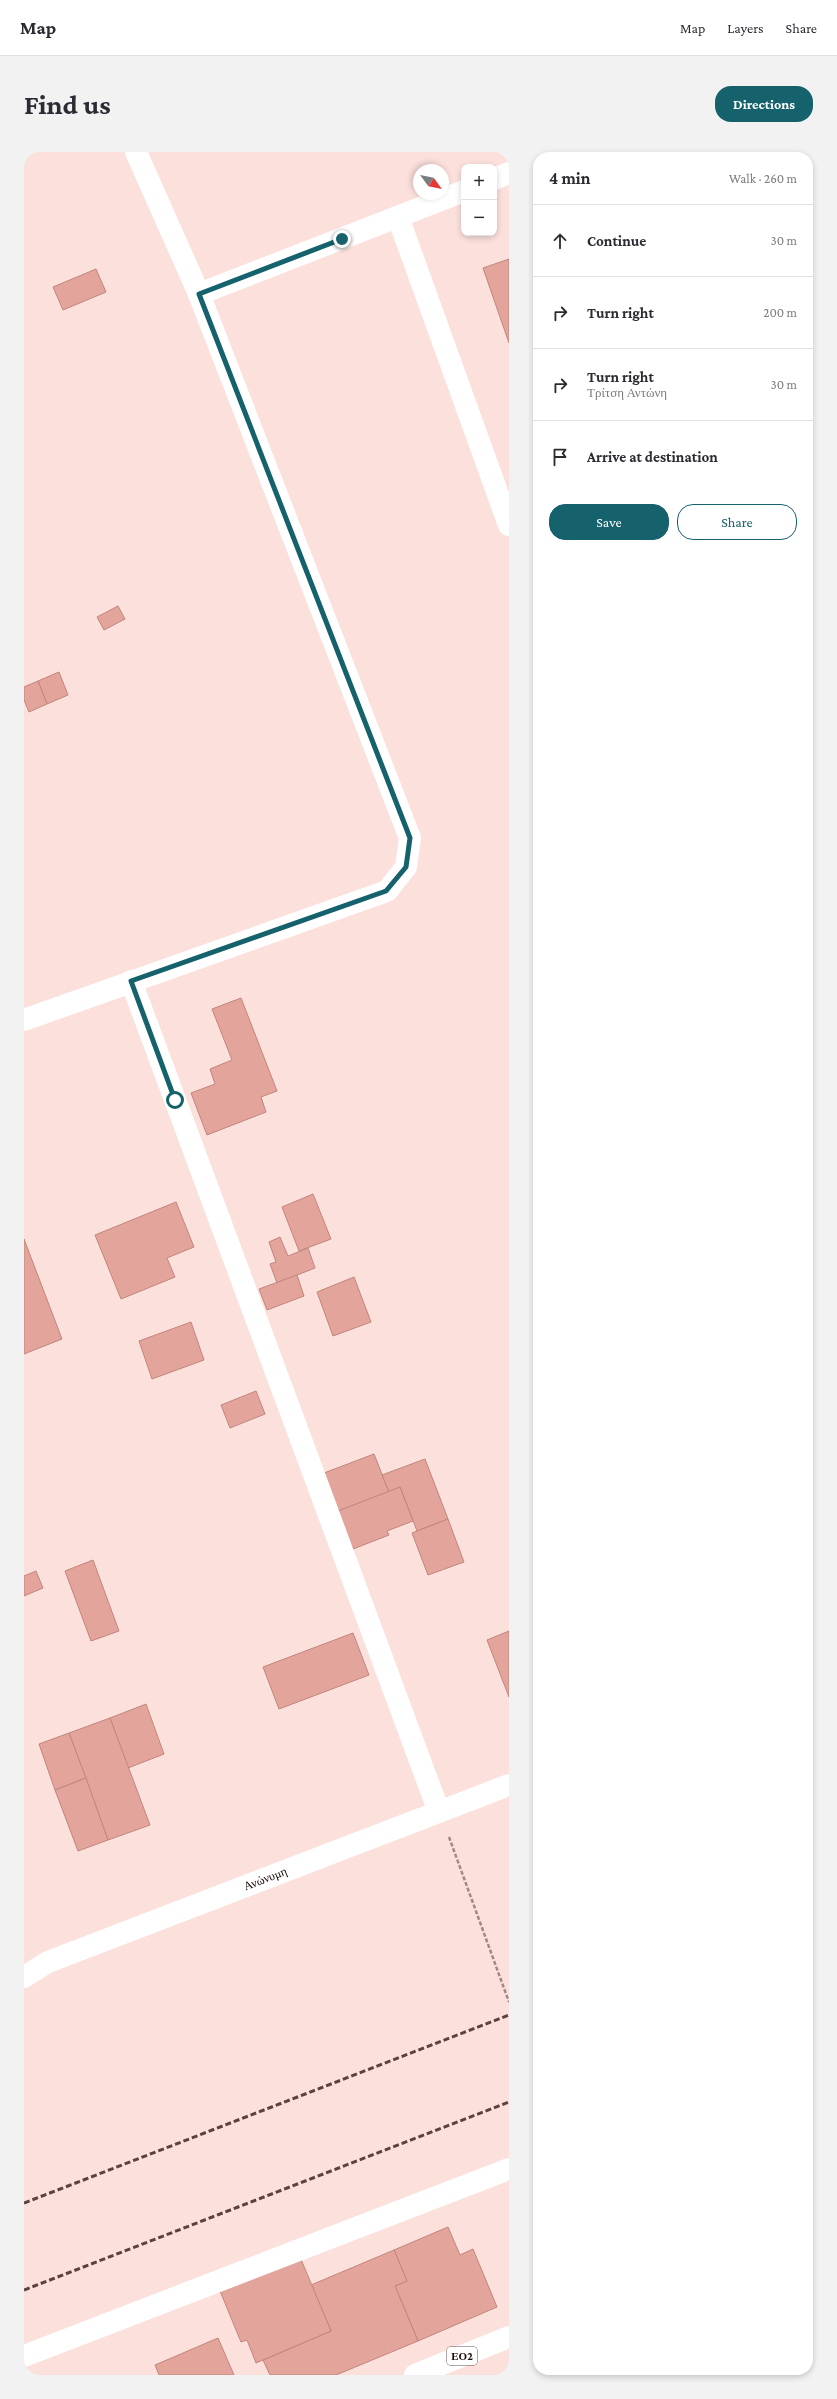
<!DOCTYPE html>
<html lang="en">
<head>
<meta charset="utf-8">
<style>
  :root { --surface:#fff; --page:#f2f2f3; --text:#2b2b33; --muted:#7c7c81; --line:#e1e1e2; --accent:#15626c }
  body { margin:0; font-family:"Crimson Pro",serif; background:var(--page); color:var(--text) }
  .controls { position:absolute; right:12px; top:12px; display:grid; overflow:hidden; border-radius:8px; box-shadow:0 2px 6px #0003 }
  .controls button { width:36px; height:36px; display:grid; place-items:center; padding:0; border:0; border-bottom:1px solid var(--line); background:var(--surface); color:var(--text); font:20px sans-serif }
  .compass { position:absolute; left:389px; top:12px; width:36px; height:36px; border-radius:50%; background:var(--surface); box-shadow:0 2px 6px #0003; rotate:123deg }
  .stop { position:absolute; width:12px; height:12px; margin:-9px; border:3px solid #15626c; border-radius:50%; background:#fff }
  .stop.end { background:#15626c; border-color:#fff; box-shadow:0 1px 4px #0008 }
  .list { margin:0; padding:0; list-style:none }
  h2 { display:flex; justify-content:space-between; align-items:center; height:52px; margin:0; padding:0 16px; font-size:17px }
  h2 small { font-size:13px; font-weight:400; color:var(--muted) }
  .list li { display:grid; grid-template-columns:26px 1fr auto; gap:12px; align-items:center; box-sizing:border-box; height:72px; padding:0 16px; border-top:1px solid var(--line) }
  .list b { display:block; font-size:15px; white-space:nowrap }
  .list p { margin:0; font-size:13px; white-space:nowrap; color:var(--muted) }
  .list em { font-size:13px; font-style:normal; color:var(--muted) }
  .actions { display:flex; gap:8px; padding:12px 16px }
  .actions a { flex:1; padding:9px 0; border:1px solid var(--accent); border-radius:16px; text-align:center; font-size:14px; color:var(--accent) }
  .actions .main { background:var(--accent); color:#fff }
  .icon { flex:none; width:22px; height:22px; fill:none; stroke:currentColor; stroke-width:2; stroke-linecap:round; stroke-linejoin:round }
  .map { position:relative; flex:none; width:485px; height:2223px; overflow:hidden; border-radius:16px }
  header { display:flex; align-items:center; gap:24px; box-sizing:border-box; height:56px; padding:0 20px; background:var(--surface); border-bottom:1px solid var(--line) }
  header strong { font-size:19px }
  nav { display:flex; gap:22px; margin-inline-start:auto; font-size:14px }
  .intro { display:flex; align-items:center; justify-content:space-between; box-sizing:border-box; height:96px; padding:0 24px }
  h1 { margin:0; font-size:28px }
  .button { padding:10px 18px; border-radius:16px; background:var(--accent); color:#fff; font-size:14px; font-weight:700 }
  main { display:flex; gap:24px; padding:0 24px }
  aside { flex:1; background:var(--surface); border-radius:16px; box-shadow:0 2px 6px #0003 }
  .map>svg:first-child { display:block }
  .building { fill:#e3a49b; stroke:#c2857c }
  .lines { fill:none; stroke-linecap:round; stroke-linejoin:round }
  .path { stroke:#a28885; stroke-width:2.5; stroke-dasharray:4 2; stroke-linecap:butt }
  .minor { stroke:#fff; stroke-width:22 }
  .major { stroke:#fff; stroke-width:22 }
  .rail { stroke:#594240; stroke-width:3; stroke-dasharray:6 3; stroke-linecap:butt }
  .route { stroke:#15626c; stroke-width:5 }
  .labels { text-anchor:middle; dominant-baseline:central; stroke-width:3; stroke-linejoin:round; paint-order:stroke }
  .shield { fill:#fff; stroke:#615251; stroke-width:1 }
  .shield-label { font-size:11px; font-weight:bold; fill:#1d0806 }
  .street-label { font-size:12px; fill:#1d0806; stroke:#fff }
</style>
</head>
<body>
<header>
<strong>Map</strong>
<nav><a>Map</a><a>Layers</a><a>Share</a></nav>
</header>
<div class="intro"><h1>Find us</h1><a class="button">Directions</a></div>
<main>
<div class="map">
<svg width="485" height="2223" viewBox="0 0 485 2223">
  <rect width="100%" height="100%" fill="#fce0dc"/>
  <g class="building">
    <polygon points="485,107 485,191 459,116"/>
    <polygon points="72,117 82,140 39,158 29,135"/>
    <polygon points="94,454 101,467 80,478 73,465"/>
    <polygon points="35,520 44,543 23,552 14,529"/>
    <polygon points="14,529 23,552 5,560 0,548 0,535"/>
    <polygon points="217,846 253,939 237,945 242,960 183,983 167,941 191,932 186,917 208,908 188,857"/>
    <polygon points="289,1042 307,1087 275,1099 258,1055"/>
    <polygon points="152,1050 170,1095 143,1106 151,1125 97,1147 71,1083"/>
    <polygon points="256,1085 264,1104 284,1096 291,1116 253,1131 246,1112 252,1110 245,1090"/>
    <polygon points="0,1087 38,1187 0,1202"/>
    <polygon points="273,1123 280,1144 243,1158 235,1137"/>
    <polygon points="330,1125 347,1170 309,1184 293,1140"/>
    <polygon points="167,1170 180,1208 128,1227 115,1189"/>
    <polygon points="232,1239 241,1262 206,1276 197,1253"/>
    <polygon points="350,1302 365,1340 314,1359 300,1321"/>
    <polygon points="401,1307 424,1367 393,1379 376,1335 365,1340 358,1323"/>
    <polygon points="376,1335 389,1369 363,1379 365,1383 329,1397 314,1359"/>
    <polygon points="424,1367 440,1410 404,1423 388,1381"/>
    <polygon points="69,1408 95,1479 67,1489 41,1419"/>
    <polygon points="12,1419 19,1436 0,1444 0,1424"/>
    <polygon points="485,1479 485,1545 463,1488"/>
    <polygon points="329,1481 345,1523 255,1557 239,1515"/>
    <polygon points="122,1552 140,1602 104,1616 86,1566"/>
    <polygon points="86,1566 126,1673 84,1688 45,1581"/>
    <polygon points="45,1581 62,1626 31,1638 15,1592"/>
    <polygon points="62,1626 84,1688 54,1699 31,1638"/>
    <polygon points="424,2075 436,2103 449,2097 473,2155 394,2189 371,2134 383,2129 370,2098"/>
    <polygon points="370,2098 383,2129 371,2134 394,2189 312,2223 246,2223 239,2208 307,2179 287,2133"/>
    <polygon points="276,2105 307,2179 232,2211 223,2188 217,2190 196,2139"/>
    <polygon points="194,2186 210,2223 135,2223 131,2213"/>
  </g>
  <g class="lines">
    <polyline class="path" points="425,1685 485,1850"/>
    <g class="minor">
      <polyline points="470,27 485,21"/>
      <polyline points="374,65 485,373"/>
      <polyline points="175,142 440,39"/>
      <polyline points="107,829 415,1660"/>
      <polyline points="0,868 363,739 382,715 386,686 175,142 112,0"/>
      <path id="s1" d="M 0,1825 L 24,1810 L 485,1633"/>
      <polyline points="0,2204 485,2017"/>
    </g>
    <polyline class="major" points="391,2223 485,2185"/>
    <g class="rail">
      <polyline points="0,2051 485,1863"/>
      <polyline points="0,2138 485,1950"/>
    </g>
  </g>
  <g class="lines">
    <polyline class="route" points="151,948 107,829 362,739 382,715 386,686 175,142 318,87"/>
  </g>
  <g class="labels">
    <rect class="shield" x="423" y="2195" width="30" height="18" rx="3"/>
    <g class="shield-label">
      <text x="438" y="2204">ΕΟ2</text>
    </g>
    <g class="street-label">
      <text stroke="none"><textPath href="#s1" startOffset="261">Ανώνυμη</textPath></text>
    </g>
  </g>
</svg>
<div class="controls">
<button>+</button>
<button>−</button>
</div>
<svg class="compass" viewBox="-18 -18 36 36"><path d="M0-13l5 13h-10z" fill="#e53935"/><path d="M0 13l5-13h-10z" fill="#7c7c81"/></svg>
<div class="stop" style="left:151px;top:948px"></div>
<div class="stop end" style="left:318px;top:87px"></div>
</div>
<aside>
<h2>4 min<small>Walk · 260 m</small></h2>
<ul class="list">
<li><svg class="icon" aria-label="ahead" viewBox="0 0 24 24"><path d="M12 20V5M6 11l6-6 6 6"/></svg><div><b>Continue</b></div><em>30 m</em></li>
<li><svg class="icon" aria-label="right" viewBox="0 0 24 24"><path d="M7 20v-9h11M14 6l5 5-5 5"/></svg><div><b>Turn right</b></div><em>200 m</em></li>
<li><svg class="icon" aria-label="right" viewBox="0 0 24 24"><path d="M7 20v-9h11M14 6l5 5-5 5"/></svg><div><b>Turn right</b><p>Τρίτση Αντώνη</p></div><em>30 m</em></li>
<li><svg class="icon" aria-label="arrive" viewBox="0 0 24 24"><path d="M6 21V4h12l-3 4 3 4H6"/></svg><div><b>Arrive at destination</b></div></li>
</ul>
<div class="actions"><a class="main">Save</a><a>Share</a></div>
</aside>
</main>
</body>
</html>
